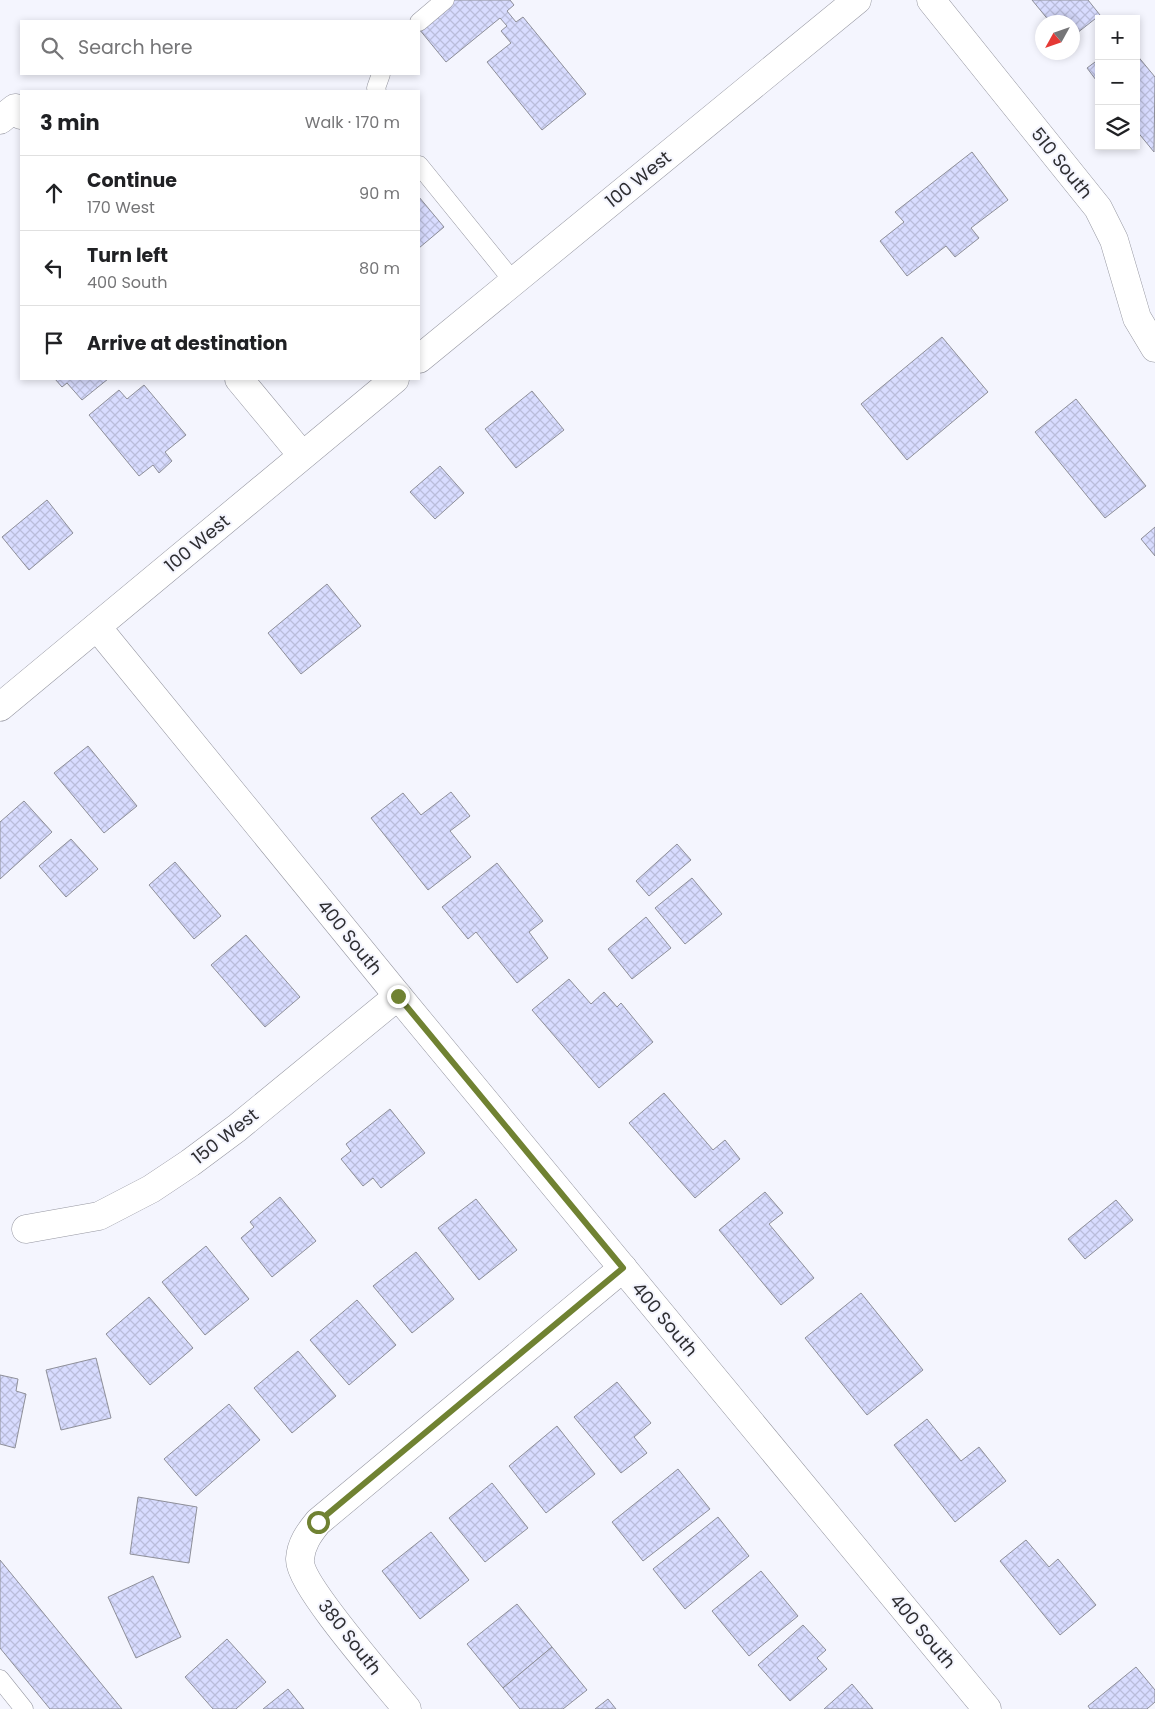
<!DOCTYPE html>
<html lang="en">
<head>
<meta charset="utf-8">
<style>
  :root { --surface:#fff; --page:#f6f6f6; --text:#202124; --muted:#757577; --line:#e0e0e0 }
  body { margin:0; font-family:Poppins,sans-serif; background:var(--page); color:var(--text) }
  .controls { position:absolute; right:15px; top:15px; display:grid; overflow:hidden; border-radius:0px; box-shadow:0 2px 8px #0003 }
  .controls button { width:45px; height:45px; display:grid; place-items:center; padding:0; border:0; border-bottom:1px solid var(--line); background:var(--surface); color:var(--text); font:25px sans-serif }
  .compass { position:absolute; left:1035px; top:15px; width:45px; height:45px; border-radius:50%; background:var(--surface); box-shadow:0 2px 8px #0003; rotate:230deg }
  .stop { position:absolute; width:15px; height:15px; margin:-11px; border:4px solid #708232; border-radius:50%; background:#fff }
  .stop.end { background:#708232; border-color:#fff; box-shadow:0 1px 5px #0008 }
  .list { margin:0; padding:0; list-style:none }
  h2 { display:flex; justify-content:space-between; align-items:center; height:65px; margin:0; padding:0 20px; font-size:21px }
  h2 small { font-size:16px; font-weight:400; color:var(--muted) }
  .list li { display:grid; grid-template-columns:32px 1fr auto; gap:15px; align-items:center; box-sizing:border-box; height:75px; padding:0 20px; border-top:1px solid var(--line) }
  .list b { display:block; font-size:19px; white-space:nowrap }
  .list p { margin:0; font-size:16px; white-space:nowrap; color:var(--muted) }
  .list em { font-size:16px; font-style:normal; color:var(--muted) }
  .icon { flex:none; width:28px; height:28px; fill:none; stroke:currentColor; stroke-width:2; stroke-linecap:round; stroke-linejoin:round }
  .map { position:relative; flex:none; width:1155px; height:1709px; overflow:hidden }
  .search { position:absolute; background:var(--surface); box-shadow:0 2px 8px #0003; left:20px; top:20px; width:400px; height:55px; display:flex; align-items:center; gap:12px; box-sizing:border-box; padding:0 18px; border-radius:0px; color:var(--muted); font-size:19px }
  .panel { position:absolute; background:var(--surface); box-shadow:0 2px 8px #0003; left:20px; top:90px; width:400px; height:290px; border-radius:0px }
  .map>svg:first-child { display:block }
  .building { fill:url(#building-cross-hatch); stroke:#8e8f99 }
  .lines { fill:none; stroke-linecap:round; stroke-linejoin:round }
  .lane-casing { stroke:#9697a1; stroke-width:19 }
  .street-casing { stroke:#9697a1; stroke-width:29 }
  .lane { stroke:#fff; stroke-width:18 }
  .street { stroke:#fff; stroke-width:28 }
  .route { stroke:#708232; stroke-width:6 }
  .labels { text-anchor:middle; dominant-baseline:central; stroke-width:4; stroke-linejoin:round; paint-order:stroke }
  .street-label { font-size:18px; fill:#2e2e32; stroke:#f4f5fe }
</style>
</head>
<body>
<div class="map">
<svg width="1155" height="1709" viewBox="0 0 1155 1709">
  <defs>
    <pattern id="building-cross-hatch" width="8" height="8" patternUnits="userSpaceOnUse" patternTransform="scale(1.25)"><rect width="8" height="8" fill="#d8dcff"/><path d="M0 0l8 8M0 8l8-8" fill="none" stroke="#babddb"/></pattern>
  </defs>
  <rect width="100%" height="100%" fill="#f4f5fe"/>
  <g class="building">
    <polygon points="450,0 510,0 514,5 507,11 516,22 523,17 586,94 542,130 487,62 511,43 501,31 507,26 500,18 446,62 419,29"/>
    <polygon points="1032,0 1088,0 1100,15 1072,37 1072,22 1050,22"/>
    <polygon points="1136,54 1155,77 1154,152 1136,130"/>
    <polygon points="1099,59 1099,84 1087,68"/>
    <polygon points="972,152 1008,200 971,228 979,238 955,257 946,246 907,276 880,241 904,222 895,212"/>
    <polygon points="419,197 444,227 419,248"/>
    <polygon points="942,337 988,392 907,460 861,404"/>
    <polygon points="55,379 108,379 82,400 67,383 62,387"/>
    <polygon points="144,385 186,435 165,452 172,461 159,473 153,465 139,476 89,415 119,390 127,399"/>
    <polygon points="532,391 564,430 516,468 485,429"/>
    <polygon points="1076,399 1146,486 1105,518 1035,432"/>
    <polygon points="440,466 464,493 435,519 410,492"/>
    <polygon points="47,500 73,533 29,570 2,537"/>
    <polygon points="1155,527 1155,556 1141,539"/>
    <polygon points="327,584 361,626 301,674 268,633"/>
    <polygon points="88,746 137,806 104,833 54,773"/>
    <polygon points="451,792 470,816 450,831 471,857 428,890 371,818 403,793 421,815"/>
    <polygon points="24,801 52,832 0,879 0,822"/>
    <polygon points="71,839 98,869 66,897 39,866"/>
    <polygon points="677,844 691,860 649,896 636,881"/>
    <polygon points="175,862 221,916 194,939 149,885"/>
    <polygon points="497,863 543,921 529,932 548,958 517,983 476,932 468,939 442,907"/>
    <polygon points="692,878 722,914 685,944 655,908"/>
    <polygon points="646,917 671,948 632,979 608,949"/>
    <polygon points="246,935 300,997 265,1027 211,965"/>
    <polygon points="569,979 591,1004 604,992 617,1007 621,1003 653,1042 599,1088 532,1010"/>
    <polygon points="664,1093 713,1150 725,1140 740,1159 695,1198 629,1123"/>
    <polygon points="390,1109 425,1153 381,1188 373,1178 363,1186 341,1159 351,1151 346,1144"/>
    <polygon points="765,1192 783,1213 769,1224 814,1278 781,1305 719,1230"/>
    <polygon points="280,1197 316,1241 272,1277 241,1238 254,1227 250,1222"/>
    <polygon points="476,1199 517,1250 479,1280 438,1228"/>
    <polygon points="1116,1200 1133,1220 1085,1259 1068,1239"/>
    <polygon points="206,1246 249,1299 205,1335 162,1282"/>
    <polygon points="416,1252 454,1299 412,1333 373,1286"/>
    <polygon points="861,1293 923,1370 867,1415 805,1338"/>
    <polygon points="149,1297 193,1348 150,1385 106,1334"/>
    <polygon points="357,1300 396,1345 349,1385 310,1340"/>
    <polygon points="298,1351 336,1396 292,1433 254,1388"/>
    <polygon points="96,1358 111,1418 61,1430 46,1370"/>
    <polygon points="0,1375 18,1379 16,1391 26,1394 15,1448 0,1444"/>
    <polygon points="617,1382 651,1423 634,1437 647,1453 621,1473 574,1417"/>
    <polygon points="229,1404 260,1440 196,1496 164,1459"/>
    <polygon points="927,1419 961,1461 979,1447 1006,1481 955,1522 894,1445"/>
    <polygon points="557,1426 595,1474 546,1513 509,1466"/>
    <polygon points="678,1469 710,1509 643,1561 612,1522"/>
    <polygon points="492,1483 528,1528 485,1562 449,1518"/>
    <polygon points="138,1497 197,1507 189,1563 130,1554"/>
    <polygon points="718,1517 749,1556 685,1609 653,1569"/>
    <polygon points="431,1532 469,1580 420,1619 382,1571"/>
    <polygon points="1026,1540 1049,1567 1058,1559 1096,1605 1060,1635 1000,1561"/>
    <polygon points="0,1560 122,1709 50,1709 0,1648"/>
    <polygon points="761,1571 798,1616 749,1656 712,1611"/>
    <polygon points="153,1576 181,1637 136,1658 108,1597"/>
    <polygon points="517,1604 552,1647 503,1688 467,1644"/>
    <polygon points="803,1625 826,1650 817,1658 827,1669 790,1701 758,1665"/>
    <polygon points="227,1639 266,1682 236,1709 213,1709 185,1677"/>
    <polygon points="552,1647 587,1690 563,1709 520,1709 503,1688"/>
    <polygon points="1136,1667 1155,1690 1155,1702 1147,1709 1090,1709 1088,1706"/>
    <polygon points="852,1684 873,1709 824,1709"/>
    <polygon points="288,1689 304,1709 263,1709"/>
    <polygon points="608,1699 616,1709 595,1709"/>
  </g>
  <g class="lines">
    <defs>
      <g id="lane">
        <polyline points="419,22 445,0"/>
        <polyline points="377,91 376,88 381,74"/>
        <polyline points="419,165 513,281"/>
        <polyline points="0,1679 24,1709"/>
      </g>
      <g id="street">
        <polyline points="931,0 1098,208 1114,240 1137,318 1155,348"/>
        <polyline points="0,120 15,108 21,115"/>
        <polyline points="419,359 857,0"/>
        <polyline points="239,379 302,455"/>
        <polyline points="97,627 398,996 987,1709"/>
        <polyline points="0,707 395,379"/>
        <polyline points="26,1229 99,1216 151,1189 190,1163 237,1128 398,996"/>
        <path d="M 407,1709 C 388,1685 298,1584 300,1559 C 301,1544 309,1533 318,1522 L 623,1268"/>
      </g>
    </defs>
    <use href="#lane" class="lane-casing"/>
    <use href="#street" class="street-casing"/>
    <use href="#lane" class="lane"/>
    <use href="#street" class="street"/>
  </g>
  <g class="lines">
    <polyline class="route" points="318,1522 623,1268 398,996"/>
  </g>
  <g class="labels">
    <g class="street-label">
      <text transform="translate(1062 163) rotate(51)">510 South</text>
      <text transform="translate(638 179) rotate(-39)">100 West</text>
      <text transform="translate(197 543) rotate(-40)">100 West</text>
      <text transform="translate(350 937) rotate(51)">400 South</text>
      <text transform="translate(225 1136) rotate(-38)">150 West</text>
      <text transform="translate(665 1319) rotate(50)">400 South</text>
      <text transform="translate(923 1631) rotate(50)">400 South</text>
      <text transform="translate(350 1637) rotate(52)">380 South</text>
    </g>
  </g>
</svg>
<div class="controls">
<button>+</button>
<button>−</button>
<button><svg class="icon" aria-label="layers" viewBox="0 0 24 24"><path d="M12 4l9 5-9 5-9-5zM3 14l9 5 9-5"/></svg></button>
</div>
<svg class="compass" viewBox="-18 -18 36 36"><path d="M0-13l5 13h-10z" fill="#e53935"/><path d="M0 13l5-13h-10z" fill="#757577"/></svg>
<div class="stop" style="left:318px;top:1522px"></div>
<div class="stop end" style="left:398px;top:996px"></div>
<div class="search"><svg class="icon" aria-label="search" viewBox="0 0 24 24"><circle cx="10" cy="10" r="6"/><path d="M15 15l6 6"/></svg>Search here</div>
<section class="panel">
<h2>3 min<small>Walk · 170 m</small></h2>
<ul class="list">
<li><svg class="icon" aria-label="ahead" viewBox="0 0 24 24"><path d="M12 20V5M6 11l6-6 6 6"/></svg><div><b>Continue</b><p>170 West</p></div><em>90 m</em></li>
<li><svg class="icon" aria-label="left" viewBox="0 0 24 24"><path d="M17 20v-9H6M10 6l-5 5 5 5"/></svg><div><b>Turn left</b><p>400 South</p></div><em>80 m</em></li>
<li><svg class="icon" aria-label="arrive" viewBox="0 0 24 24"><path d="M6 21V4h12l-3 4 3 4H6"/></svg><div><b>Arrive at destination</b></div></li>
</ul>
</section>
</div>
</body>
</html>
